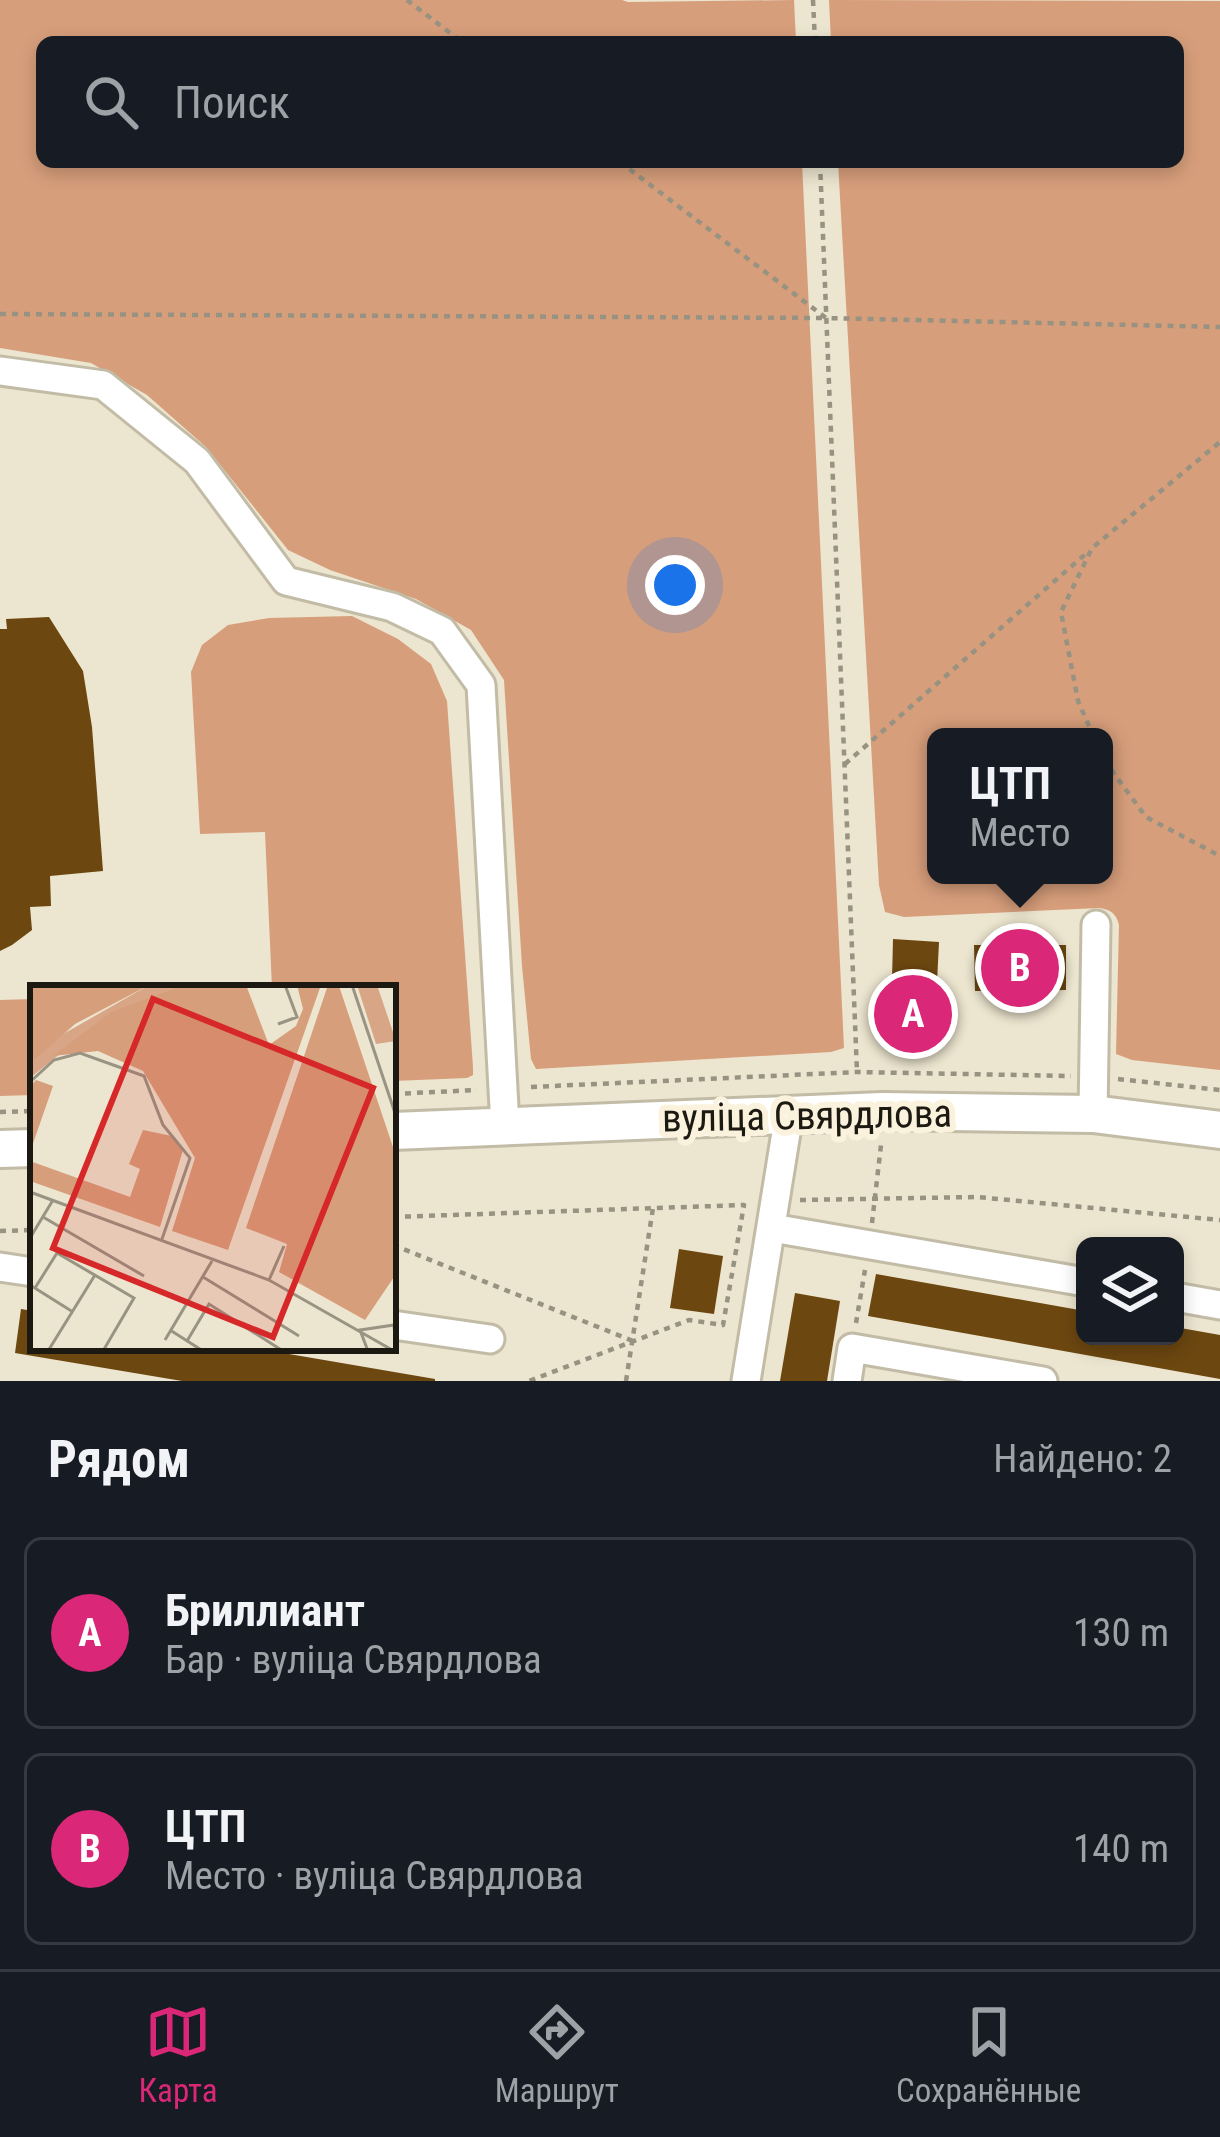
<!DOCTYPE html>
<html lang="ru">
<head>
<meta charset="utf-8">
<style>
  :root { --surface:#171b24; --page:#20242c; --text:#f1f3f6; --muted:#9ea1a6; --line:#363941; --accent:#db2777 }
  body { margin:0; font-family:"Roboto Condensed",sans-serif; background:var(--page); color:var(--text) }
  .controls { position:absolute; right:36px; bottom:36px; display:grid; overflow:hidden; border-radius:18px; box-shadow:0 6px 18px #0003 }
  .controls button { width:108px; height:108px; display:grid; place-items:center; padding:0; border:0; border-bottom:3px solid var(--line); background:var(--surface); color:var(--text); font:60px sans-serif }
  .you { position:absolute; left:675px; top:585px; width:42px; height:42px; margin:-30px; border:9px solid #fff; border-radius:50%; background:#1a73e8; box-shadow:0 0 0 18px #1a73e833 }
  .badge { display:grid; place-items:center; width:78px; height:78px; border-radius:50%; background:var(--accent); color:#fff; font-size:39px; font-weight:700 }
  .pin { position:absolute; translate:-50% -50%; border:6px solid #fff; box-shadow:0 3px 12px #0006 }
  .popup { position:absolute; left:927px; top:728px; width:186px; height:156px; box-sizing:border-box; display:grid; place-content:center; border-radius:18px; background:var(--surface); filter:drop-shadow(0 3px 9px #0005); font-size:39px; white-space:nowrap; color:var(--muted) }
  .popup b { font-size:45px; color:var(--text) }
  .popup::after { content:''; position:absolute; left:50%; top:100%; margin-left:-24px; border:24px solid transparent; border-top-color:var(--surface) }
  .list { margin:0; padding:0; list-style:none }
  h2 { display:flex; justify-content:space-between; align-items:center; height:156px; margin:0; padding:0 48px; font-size:51px }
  h2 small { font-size:39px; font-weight:400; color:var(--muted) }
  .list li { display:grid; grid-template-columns:78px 1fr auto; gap:36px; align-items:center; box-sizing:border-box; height:192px; margin:0 24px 24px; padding:0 24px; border:3px solid var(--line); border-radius:18px }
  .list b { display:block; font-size:45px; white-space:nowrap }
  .list p { margin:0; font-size:39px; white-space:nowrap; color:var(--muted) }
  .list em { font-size:39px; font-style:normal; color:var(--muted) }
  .icon { flex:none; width:66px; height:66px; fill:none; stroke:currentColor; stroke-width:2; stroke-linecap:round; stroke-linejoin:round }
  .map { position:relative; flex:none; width:1220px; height:1381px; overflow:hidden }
  .search { position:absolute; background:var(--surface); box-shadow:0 6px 18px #0003; left:36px; right:36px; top:36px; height:132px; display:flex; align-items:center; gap:30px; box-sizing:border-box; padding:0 42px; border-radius:18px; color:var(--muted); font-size:45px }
  .sheet { height:588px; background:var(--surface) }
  nav { display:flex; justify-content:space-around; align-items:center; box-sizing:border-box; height:168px; border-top:3px solid var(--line); background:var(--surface); font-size:33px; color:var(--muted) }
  nav a { display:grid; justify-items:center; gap:6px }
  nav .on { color:var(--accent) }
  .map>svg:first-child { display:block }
  .forest { fill:#d79e7b; fill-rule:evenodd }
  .building { fill:#6c4710 }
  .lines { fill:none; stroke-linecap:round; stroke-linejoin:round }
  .minor-casing { stroke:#c2bba6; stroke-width:33 }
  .major-casing { stroke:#c2bba6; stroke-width:42 }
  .path { stroke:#979282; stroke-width:4.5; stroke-dasharray:6 6; stroke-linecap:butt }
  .minor { stroke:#fff; stroke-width:27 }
  .major { stroke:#fff; stroke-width:36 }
  .labels { text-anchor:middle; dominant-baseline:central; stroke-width:12; stroke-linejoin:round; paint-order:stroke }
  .street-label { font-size:39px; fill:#1b1911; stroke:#faf2dc }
  .inset-road { fill:none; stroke:#989383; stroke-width:3 }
  .view { fill:#d62828; fill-opacity:0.15; stroke:#d62828; stroke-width:6 }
  .inset-edge { fill:none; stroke:#1b1911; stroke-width:6 }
</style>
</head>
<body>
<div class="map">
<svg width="1220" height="1381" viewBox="0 0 1220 1381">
  <rect width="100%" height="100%" fill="#ece5cf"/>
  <g class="forest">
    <polygon points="0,0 622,0 628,2 794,0 796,42 42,42 42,162 802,162 844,1048 831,1052 536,1069 531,1059 522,966 504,680 471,630 416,599 330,570 288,550 206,447 147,395 91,363 0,348"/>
    <path d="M 829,0 L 1220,1 L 1220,1070 L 1132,1060 L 1116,1054 L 1119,925 C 1116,913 1111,910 1099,908 L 904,917 L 885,912 L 879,885 L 838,162 L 1178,162 L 1178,42 L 831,42 ZM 1104,737 L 1104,875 L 936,875 L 936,737 Z"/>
    <polygon points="352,616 398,639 431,664 447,701 473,1067 473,1075 467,1078 393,1081 393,988 272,988 265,832 200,834 191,672 202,645 228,625 269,618"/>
    <polygon points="33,999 33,1095 0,1096 0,1000"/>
  </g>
  <g class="building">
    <polygon points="49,617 83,671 92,727 103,871 50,876 51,906 30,907 32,930 12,945 0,951 0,629 7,629 6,619"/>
    <polygon points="893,939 939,942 935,1024 891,1021"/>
    <polygon points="974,945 1066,945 1066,990 975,991"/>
    <polygon points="679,1249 723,1256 714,1314 670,1308"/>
    <polygon points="876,1274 1085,1311 1085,1336 1175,1336 1175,1327 1220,1335 1220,1379 868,1316"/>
    <polygon points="795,1293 840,1301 827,1381 780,1381"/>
    <polygon points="21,1309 33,1311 33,1348 254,1348 435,1379 435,1381 182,1381 15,1353"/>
  </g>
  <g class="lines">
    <defs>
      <g id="minor">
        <polyline points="0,371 103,385 197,461 286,581 392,607 442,631 481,685 505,1126"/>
        <polyline points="1093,1114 1096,925"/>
        <polyline points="772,1228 1085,1282"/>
        <polyline points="0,1267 33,1272"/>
        <polyline points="1175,1297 1220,1305"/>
        <polyline points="393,1325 490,1339"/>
        <polyline points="746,1381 789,1114"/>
        <polyline points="847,1381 852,1348 1043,1381"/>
      </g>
      <g id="major">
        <polyline points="393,1131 882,1111 1093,1114 1220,1130"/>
        <polyline points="0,1149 33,1148"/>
      </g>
    </defs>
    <use href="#minor" class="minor-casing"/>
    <use href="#major" class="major-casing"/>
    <g class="path">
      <polyline points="407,0 462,42"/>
      <polyline points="813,0 815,42"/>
      <polyline points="620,162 826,318 1220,327"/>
      <polyline points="820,162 857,1072"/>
      <polyline points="0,314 826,318"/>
      <polyline points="1094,737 1078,701 1061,612 1092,548 1220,442"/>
      <polyline points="1104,760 1146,817 1220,856"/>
      <polyline points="845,764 1089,551"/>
      <polyline points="1118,1079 1220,1090"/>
      <polyline points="531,1087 857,1072 1071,1076"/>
      <polyline points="393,1094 477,1090"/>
      <polyline points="0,1112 33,1111"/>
      <polyline points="800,1200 977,1197 1220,1220"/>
      <polyline points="393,1217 744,1205 723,1325 689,1320 529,1381"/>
      <polyline points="872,1223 881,1145"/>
      <polyline points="0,1231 33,1230"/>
      <polyline points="393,1245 633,1341"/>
      <polyline points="856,1323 865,1270"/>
      <polyline points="626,1381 653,1208"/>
    </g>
    <use href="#minor" class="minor"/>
    <use href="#major" class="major"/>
  </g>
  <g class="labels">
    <g class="street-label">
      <text transform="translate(807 1116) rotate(-1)">вуліца Свярдлова</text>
    </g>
  </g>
  <g transform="translate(30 985)">
    <rect width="366" height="366" fill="#ece5cf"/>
    <path d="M 119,0 L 152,0 L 81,28 L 0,93 L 0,79 L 28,52 ZM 327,0 L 347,0 L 366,56 L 346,59 Z" fill="#d8a687"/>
    <path d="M 0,0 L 119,0 L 45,39 L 0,79 ZM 152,0 L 216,0 L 239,60 L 266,41 L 273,24 L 267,0 L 291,0 L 198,265 L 142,246 L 165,173 L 113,86 L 68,66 L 23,71 L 81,27 ZM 298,0 L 309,1 L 366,171 L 366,289 L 335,335 L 249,287 L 257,259 L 216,243 ZM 6,95 L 23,101 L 0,167 L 0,101 ZM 113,145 L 142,151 L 153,165 L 130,242 L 0,196 L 0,176 L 100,212 L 110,184 L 99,179 Z" fill="#d79e7b"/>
    <path class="inset-road" d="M 322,0 L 366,131M 248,39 L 267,32 L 255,0M 0,97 L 24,75 L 50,68 L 114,91 L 133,140 L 160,173 L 132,254M 0,207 L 239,295 L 364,366M 13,232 L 114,291M 0,253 L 23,215M 173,292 L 269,351M 239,295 L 254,261M 0,300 L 43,327M 5,303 L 27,268 L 104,313 L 73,366M 140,345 L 173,366M 135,355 L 182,276M 157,356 L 179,319 L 253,366M 18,366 L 65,290M 338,366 L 330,345 L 364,340 L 366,361"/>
    <path class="view" d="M 123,14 L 343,103 L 243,352 L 23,263 Z"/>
    <rect width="366" height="366" class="inset-edge"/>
  </g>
</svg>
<div class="controls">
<button><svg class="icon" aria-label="layers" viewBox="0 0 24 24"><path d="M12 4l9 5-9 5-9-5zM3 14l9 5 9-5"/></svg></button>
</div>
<div class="you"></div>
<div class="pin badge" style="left:913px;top:1014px">A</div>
<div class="pin badge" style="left:1020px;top:968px">B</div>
<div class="popup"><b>ЦТП</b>Место</div>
<div class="search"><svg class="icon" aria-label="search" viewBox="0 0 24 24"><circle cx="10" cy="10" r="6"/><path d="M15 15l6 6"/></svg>Поиск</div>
</div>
<section class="sheet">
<h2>Рядом<small>Найдено: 2</small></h2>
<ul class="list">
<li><span class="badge">A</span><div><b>Бриллиант</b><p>Бар · вуліца Свярдлова</p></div><em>130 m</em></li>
<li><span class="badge">B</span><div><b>ЦТП</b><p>Место · вуліца Свярдлова</p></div><em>140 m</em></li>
</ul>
</section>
<nav>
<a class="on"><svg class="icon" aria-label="map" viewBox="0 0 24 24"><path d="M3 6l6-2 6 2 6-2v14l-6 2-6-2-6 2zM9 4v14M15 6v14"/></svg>Карта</a>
<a><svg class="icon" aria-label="directions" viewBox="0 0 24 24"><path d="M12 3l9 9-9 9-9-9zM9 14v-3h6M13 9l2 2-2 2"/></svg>Маршрут</a>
<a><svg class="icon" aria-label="saved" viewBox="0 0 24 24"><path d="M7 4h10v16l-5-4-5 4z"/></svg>Сохранённые</a>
</nav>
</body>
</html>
